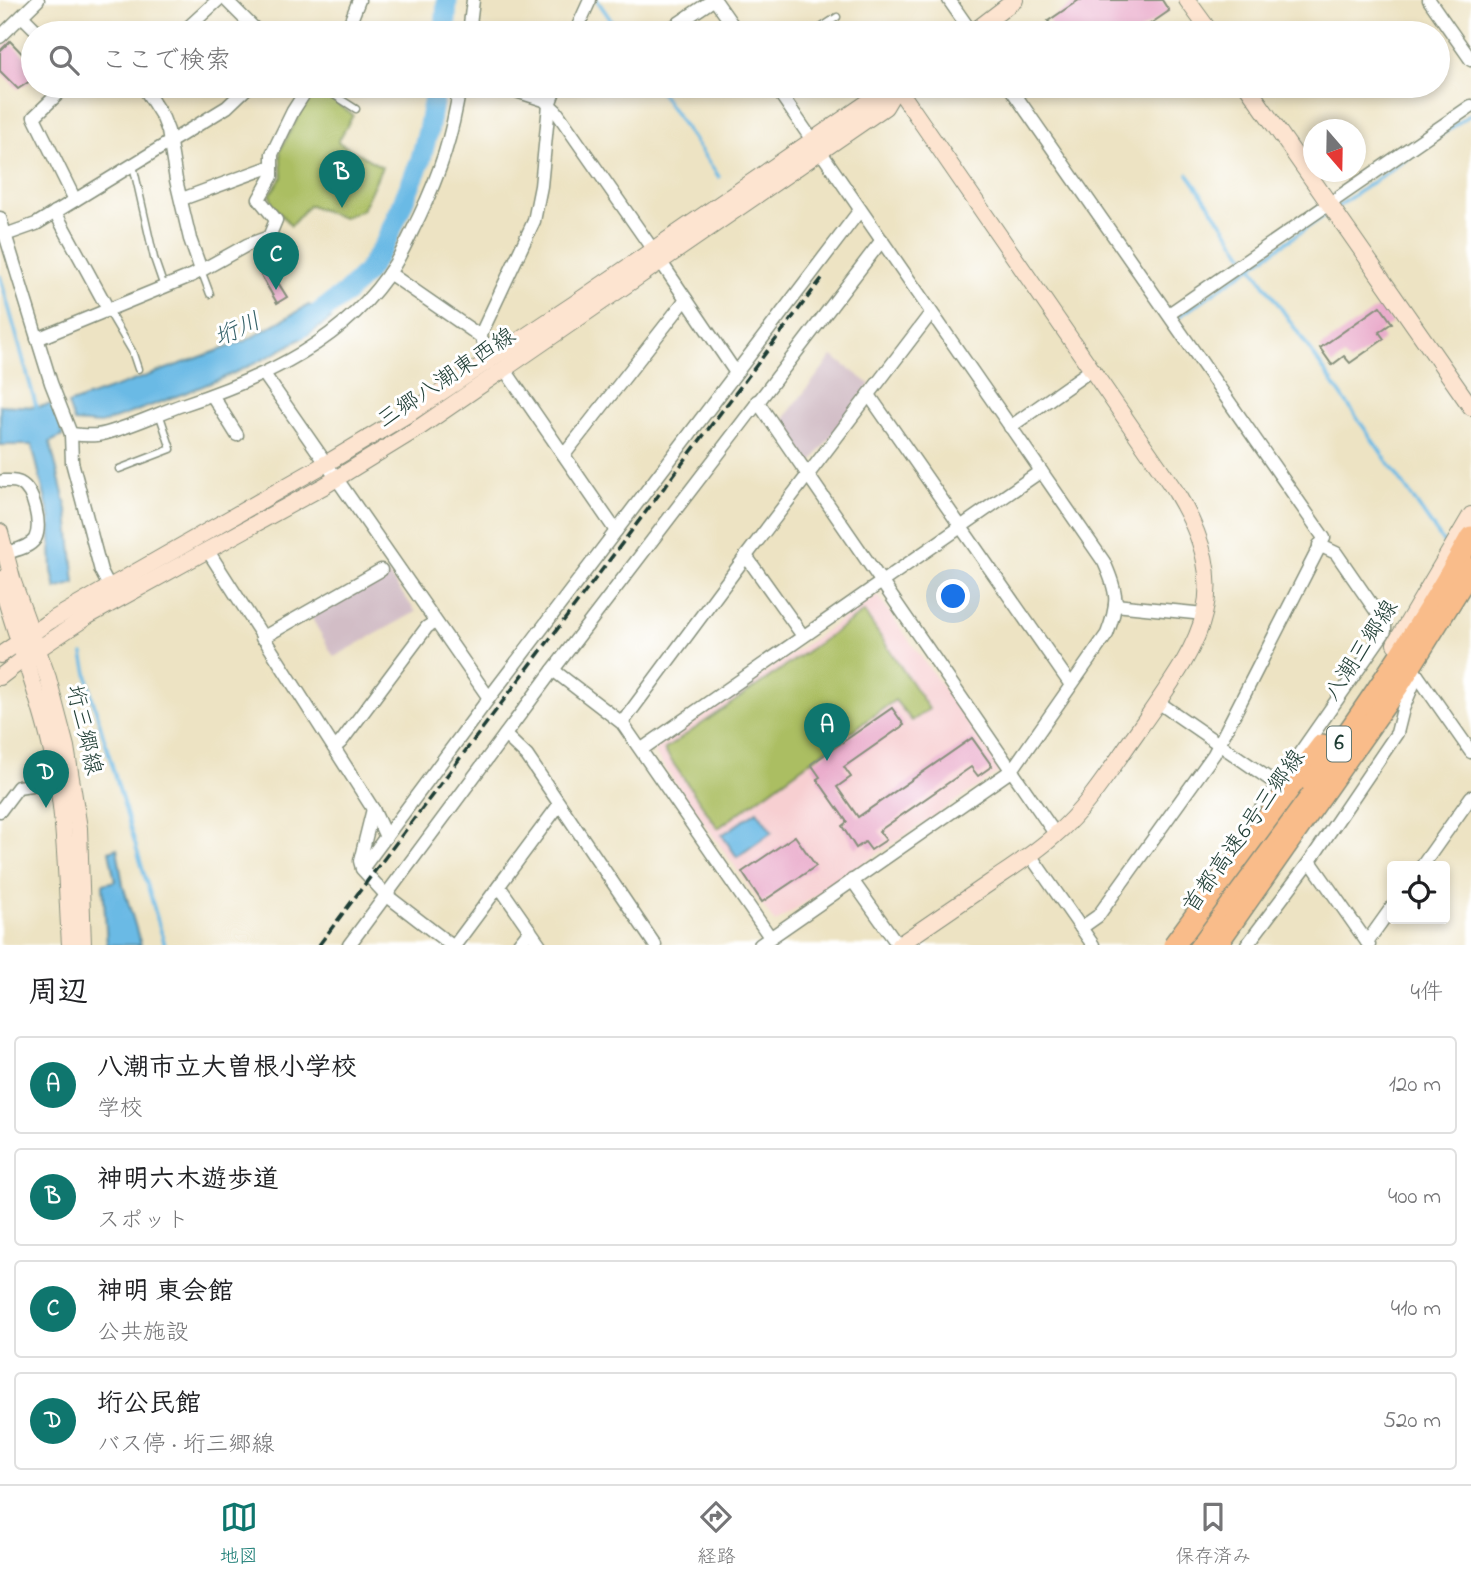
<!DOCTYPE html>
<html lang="ja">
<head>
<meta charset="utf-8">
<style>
  :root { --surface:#fff; --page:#f6f6f6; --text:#202124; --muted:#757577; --line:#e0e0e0; --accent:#0f766e }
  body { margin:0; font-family:"Indie Flower","Klee One",sans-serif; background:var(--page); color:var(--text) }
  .controls { position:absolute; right:21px; bottom:21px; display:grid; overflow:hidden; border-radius:7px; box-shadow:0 4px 10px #0003 }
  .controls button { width:63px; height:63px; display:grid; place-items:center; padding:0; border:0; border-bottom:2px solid var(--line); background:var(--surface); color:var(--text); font:35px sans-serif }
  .compass { position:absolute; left:1303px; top:119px; width:63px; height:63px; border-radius:50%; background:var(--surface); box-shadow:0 4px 10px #0003; rotate:160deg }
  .you { position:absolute; left:954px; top:597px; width:24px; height:24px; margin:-18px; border:5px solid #fff; border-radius:50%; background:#1a73e8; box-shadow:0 0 0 10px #1a73e833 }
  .badge { display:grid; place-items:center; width:46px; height:46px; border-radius:50%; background:var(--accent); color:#fff; font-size:23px; font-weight:700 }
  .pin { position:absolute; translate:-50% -58px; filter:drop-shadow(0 2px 4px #0008) }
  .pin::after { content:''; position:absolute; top:37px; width:24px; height:21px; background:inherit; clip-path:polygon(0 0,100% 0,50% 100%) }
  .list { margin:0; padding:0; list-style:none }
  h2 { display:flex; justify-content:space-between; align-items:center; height:91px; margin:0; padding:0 28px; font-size:30px }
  h2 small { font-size:23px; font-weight:400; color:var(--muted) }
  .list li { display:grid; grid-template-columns:46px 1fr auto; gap:21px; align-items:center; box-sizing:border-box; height:98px; margin:0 14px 14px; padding:0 14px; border:2px solid var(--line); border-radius:7px }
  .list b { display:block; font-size:26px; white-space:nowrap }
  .list p { margin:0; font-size:23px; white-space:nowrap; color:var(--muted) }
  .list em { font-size:23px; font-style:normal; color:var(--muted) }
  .icon { flex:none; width:38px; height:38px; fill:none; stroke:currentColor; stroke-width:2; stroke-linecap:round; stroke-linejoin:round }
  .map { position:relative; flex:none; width:1471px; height:945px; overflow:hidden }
  .search { position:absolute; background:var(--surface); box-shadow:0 4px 10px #0003; left:21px; right:21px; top:21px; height:77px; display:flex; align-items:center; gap:18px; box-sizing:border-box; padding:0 24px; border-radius:38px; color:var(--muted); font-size:26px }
  .sheet { height:539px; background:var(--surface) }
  nav { display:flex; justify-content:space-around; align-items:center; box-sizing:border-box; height:98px; border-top:2px solid var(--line); background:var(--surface); font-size:19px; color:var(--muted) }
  nav a { display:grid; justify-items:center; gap:4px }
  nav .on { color:var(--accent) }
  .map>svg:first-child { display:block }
  .built { fill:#f7cfd1 }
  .industrial { fill:#d2bdc6 }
  .green { fill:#abbe62; stroke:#657e4b; stroke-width:2 }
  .water { fill:#6abae5; stroke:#447c8c; stroke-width:2 }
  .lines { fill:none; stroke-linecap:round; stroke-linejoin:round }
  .stream { stroke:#6abae5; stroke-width:3.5 }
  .river { stroke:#6abae5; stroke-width:21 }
  .building { fill:#eaadcc }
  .lane-casing { stroke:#86907c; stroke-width:9 }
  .street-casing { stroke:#86907c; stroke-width:15 }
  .secondary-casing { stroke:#86907c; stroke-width:18 }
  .highway-casing { stroke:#86907c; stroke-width:24 }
  .lane { stroke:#fff; stroke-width:6 }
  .street { stroke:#fff; stroke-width:12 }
  .secondary { stroke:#fde4d0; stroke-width:16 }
  .highway { stroke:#f9bc8a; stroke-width:21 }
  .rail { stroke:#1f3d34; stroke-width:3.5; stroke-dasharray:10 5; stroke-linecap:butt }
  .highway-bridge-casing { stroke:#86907c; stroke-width:24; stroke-linecap:butt }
  .highway-bridge { stroke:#f9bc8a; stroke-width:21 }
  .labels { text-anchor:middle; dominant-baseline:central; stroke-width:6; stroke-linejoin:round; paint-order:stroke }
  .shield { fill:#fff; stroke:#627771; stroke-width:2 }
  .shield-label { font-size:21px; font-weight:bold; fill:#1f3d34 }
  .street-label { font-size:23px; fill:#1f3d34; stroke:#fff }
  .water-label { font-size:24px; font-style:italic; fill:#366269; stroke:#fff }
</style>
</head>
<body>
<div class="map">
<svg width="1471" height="945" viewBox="0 0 1471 945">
  <rect width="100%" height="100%" fill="#fff"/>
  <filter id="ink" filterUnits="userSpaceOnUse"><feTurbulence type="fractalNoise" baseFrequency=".0143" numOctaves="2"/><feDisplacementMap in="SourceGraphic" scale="14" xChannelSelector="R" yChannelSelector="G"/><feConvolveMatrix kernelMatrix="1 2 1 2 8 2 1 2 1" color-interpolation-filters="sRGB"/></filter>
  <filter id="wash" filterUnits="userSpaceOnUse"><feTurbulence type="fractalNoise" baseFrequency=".00686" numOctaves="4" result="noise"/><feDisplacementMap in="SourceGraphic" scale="28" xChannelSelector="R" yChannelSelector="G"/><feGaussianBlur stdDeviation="1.57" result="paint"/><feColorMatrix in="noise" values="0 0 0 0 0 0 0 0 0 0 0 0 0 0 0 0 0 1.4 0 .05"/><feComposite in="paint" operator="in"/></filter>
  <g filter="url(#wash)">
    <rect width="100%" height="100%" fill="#ede3c3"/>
    <polygon class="built" points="877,595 1002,770 775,923 653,751"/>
    <g class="industrial">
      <polygon points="832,356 870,384 811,463 806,463 779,425"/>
      <polygon points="387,573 416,612 334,657 310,615"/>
    </g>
    <g class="green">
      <polygon points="320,92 353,115 338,142 382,167 362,210 342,218 309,205 291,226 272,204 270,194 282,177 280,150 311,93"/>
      <polygon points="864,612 929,709 912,721 895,700 718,828 664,750"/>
    </g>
    <g class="water">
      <path d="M 309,305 L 331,319 C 261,369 180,395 100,424 L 74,422 L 68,404 L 245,341 Z"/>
      <polygon points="54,404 63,436 50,442 68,514 75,583 56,589 52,571 50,517 32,445 0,445 0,405 37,407"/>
      <polygon points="757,811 772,832 737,857 722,835"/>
      <polygon points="117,848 123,885 141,945 107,945 103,884 115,881 109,851"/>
    </g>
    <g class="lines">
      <g class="stream">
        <polyline points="597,0 620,33"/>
        <polyline points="656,86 719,177"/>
        <polyline points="1188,174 1446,546"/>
        <polyline points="1337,207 1471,114"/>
        <polyline points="0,276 37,409"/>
        <polyline points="1180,316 1331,211"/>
        <polyline points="83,654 92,697 165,945"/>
      </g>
      <g class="river">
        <polyline points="445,33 447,0"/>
        <polyline points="299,328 346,293 366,273 386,242 420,162 428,131 436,86"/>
      </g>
    </g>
    <g id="blocks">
      <g class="building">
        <polygon points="1079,0 1162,0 1169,11 1137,33 1057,33 1048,21"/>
        <polygon points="10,41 33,65 33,79 18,89 0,71 0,51"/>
        <polygon points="267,265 287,297 277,303 258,270"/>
        <polygon points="1380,306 1392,323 1379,332 1384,339 1350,363 1344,356 1332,365 1320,348"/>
        <polygon points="892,708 904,725 844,767 851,777 837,787 858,817 972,738 992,766 978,776 971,767 879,831 886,840 871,850 865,842 856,848 842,826 847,822 817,779 820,777 811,764"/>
        <polygon points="795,836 816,866 762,902 742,872"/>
      </g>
    </g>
  </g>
  <g filter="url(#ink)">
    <use href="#blocks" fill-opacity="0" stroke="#86907c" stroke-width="2"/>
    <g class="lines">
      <defs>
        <g id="lane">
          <polyline points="349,27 376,33"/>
          <polyline points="813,33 837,17"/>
          <polyline points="320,86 356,109"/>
          <polyline points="133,165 154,258 164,287"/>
          <polyline points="201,270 210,294"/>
          <polyline points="109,312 132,351 138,369"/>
          <polyline points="119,469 171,449 159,413"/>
        </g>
        <g id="street">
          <polyline points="226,0 259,33"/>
          <polyline points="715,0 738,33"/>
          <polyline points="949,0 972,33"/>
          <polyline points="1429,0 1471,60"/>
          <polyline points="22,16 39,33"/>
          <polyline points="182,33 218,0"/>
          <polyline points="346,33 359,0"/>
          <polyline points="469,33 473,0"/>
          <polyline points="575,33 590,0"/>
          <polyline points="664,33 713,0"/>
          <polyline points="0,37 38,0"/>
          <polyline points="66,86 34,117 75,200"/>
          <polyline points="143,86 163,118 168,131 176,180 190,239 201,270"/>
          <polyline points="500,86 544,100 556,111 653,250"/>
          <polyline points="775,86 812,140"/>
          <polyline points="1009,86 1324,538 1214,754 1098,916 1081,928"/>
          <polyline points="182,199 272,166"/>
          <polyline points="55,212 109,311"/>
          <polyline points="0,218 51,383 71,434 72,462 101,571 109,586"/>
          <polyline points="5,235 36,224 227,107 249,86"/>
          <polyline points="661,262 736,373"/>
          <polyline points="389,273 480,336 493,358"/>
          <polyline points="1169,314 1471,106"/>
          <polyline points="480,336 534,221 541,186 549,105 556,86"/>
          <polyline points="37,339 193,275 247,245 269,237 276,220 259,199 272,176 272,154 293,111 309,86"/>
          <polyline points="505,370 616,531"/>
          <polyline points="264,374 489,698"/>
          <polyline points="212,395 237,435"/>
          <polyline points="869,395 1071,685"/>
          <polyline points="757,401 1056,835"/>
          <polyline points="1010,427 1091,370"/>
          <path d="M 71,434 C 79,435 88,436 97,435 C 119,432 159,413 182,405 C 264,378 348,340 395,264 C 404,249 411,233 419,217 C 441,171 452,136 460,86"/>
          <polyline points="564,455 686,299"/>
          <path d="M 3,481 C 9,481 15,480 20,483 C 34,490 42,525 35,539 C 29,548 15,550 6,553"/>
          <polyline points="208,551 334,748"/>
          <polyline points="746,556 803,636"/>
          <polyline points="1115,605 1204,614"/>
          <polyline points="262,638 381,570"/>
          <polyline points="553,670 622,723 770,937"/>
          <polyline points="1415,672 1471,752"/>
          <polyline points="1158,702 1278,785"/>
          <polyline points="622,723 746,556 931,313"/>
          <polyline points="505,735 527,756 655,945"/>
          <polyline points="642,749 1041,471"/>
          <polyline points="0,811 18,787 57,781"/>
          <polyline points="1251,823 1385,631 1385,624 1336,553 1319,545"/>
          <polyline points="386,837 373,809 334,748 341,742 427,627 435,622"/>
          <polyline points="1030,855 1093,945"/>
          <polyline points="1310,861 1369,945"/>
          <polyline points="1422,866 1471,797"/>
          <polyline points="362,868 360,861 373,809"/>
          <polyline points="852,880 898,945"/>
          <polyline points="499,886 540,945"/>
          <polyline points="1367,942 1392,907"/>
          <polyline points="349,945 553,670 882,240"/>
          <polyline points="451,945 386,895 362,869 489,698 860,210"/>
          <polyline points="455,945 559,805"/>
          <polyline points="518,945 530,930"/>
          <path d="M 760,945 L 1012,770 L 1107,634 C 1119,603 1118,593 1104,562 L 820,151"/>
          <polyline points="1247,945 1310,861 1397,733 1403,709 1417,675"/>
        </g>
        <g id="secondary">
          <polyline points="1187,0 1211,33"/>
          <polyline points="972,33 1015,0"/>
          <polyline points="1247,86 1471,407"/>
          <path d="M 897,87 L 1176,492 C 1239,597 1198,644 1137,732 C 1112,767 1088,807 1055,835 C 1035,853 1013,867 991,882 C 960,903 930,924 899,945"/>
          <polyline points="0,532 13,582 48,678 66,747 79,828 83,945"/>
          <path d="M 0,579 C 15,636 38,690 51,748 C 66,812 66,879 70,945"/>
          <polyline points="1395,644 1471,515"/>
          <polyline points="0,655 50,621 327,463 410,413 574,304 877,96 897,87"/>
          <polyline points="0,677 26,657 88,616 324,486 420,427 885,107 897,87"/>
        </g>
        <g id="highway">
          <polyline points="1294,782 1322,745"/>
          <path d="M 1197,945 C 1291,811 1392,681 1471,537"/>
          <polyline points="1216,945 1398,686 1471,569"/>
        </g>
      </defs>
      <use href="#lane" class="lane-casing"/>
      <use href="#street" class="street-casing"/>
      <use href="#secondary" class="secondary-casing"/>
      <use href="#highway" class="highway-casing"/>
      <use href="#lane" class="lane"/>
      <use href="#street" class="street"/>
      <use href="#secondary" class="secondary"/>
      <use href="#highway" class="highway"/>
      <polyline class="rail" points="319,945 823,277"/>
      <defs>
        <polyline id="highway-bridge" points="1174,945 1294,782"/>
      </defs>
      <use href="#highway-bridge" class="highway-bridge-casing"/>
      <use href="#highway-bridge" class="highway-bridge"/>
    </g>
  </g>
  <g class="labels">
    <rect class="shield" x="1327" y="726.5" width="24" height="35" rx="5"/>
    <g class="shield-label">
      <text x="1339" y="744">6</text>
    </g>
    <g class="street-label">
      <text transform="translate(447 379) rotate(-34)">三郷八潮東西線</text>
      <text transform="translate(1362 651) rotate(-57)">八潮三郷線</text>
      <text transform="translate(83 730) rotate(77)">垳三郷線</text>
      <text transform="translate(1245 832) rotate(-55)">首都高速6号三郷線</text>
    </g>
    <g class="water-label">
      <text transform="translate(238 331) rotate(-24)">垳川</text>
    </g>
  </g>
</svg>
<div class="controls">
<button><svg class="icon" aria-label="locate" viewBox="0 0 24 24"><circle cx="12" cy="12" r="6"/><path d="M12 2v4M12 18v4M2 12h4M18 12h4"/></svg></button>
</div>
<svg class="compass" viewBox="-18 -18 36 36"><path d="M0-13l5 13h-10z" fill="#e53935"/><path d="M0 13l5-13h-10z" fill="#757577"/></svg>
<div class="you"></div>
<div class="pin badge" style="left:827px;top:761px">A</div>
<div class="pin badge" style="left:342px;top:208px">B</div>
<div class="pin badge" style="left:276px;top:290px">C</div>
<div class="pin badge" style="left:46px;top:808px">D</div>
<div class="search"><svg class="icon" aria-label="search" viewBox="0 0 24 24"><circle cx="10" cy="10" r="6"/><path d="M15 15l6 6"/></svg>ここで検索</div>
</div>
<section class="sheet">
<h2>周辺<small>4件</small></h2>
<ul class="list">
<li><span class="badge">A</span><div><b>八潮市立大曽根小学校</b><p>学校</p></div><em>120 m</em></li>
<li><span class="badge">B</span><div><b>神明六木遊歩道</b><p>スポット</p></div><em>400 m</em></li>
<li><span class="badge">C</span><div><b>神明 東会館</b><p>公共施設</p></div><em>410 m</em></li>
<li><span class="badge">D</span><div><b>垳公民館</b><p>バス停 · 垳三郷線</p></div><em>520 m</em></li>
</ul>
</section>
<nav>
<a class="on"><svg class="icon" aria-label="map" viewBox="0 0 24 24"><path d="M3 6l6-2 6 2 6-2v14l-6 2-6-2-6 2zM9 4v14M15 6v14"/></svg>地図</a>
<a><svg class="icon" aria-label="directions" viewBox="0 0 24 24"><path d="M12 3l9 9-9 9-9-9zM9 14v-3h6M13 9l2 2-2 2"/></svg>経路</a>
<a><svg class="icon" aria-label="saved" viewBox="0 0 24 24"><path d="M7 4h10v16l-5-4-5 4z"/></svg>保存済み</a>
</nav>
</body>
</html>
